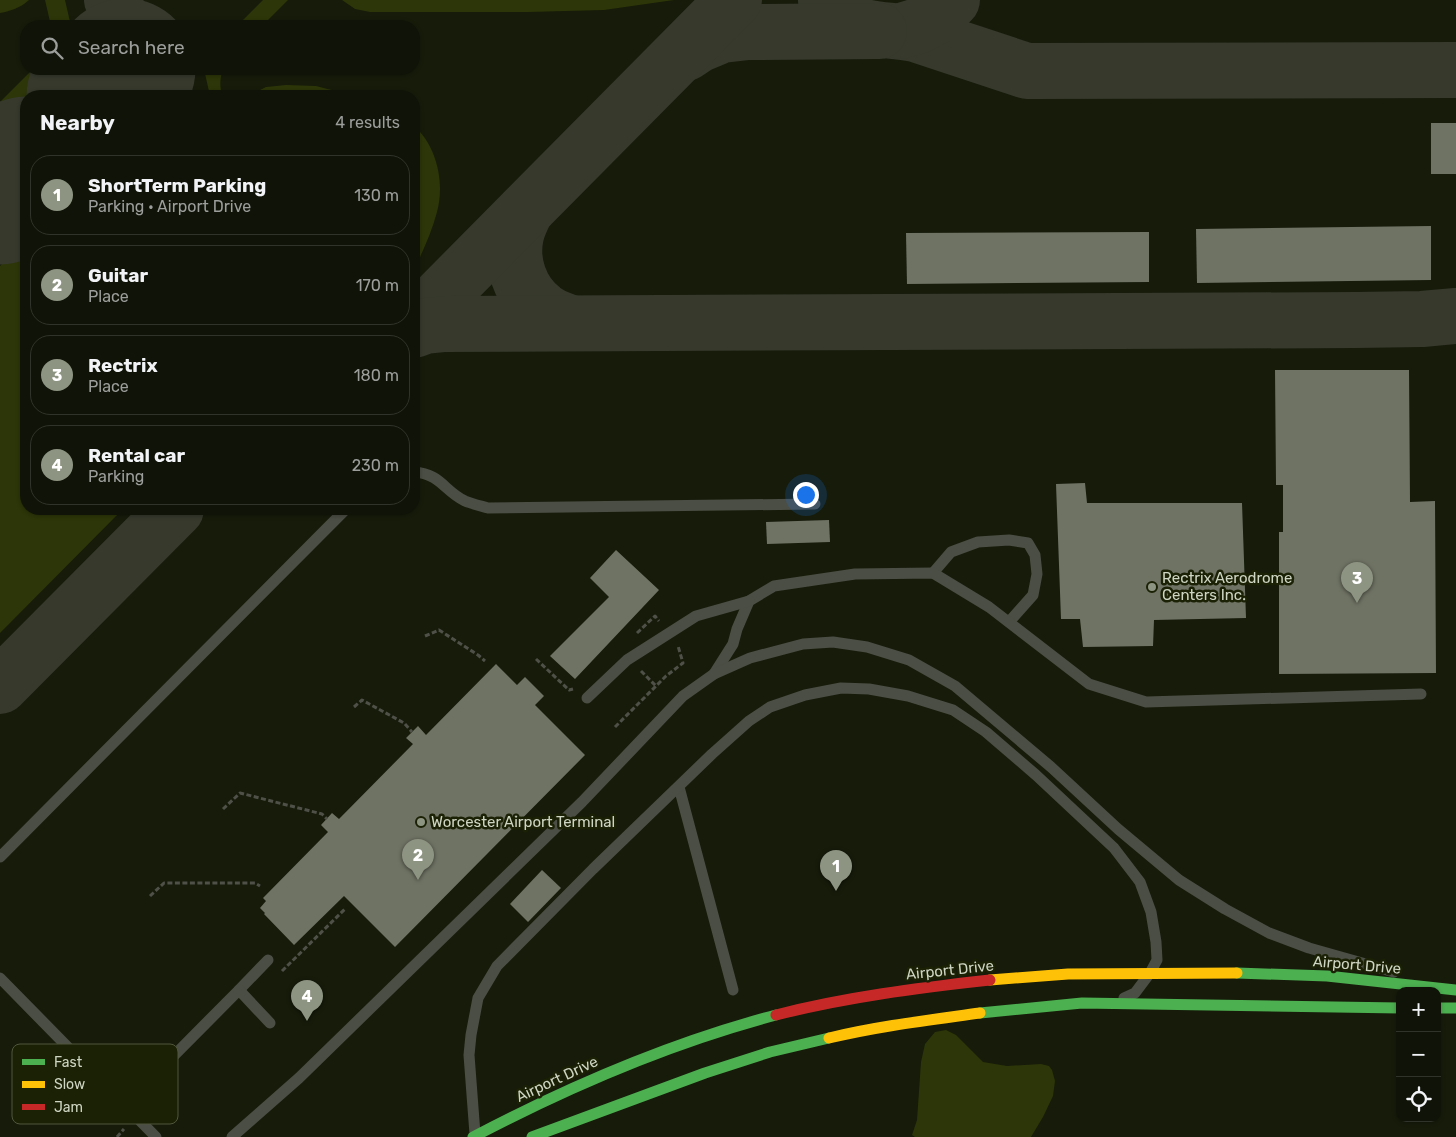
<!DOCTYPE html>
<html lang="en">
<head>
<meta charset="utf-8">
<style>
  :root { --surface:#101408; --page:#1e2116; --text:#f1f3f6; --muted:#9c9e9c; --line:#303329; --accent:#8e9482 }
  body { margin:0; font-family:Rubik,sans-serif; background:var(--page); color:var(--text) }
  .controls { position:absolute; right:15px; bottom:15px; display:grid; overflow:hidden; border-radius:10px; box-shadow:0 1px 4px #0004 }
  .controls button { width:45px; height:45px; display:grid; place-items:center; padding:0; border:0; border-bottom:1px solid var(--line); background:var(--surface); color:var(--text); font:25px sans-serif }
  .you { position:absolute; left:805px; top:494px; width:18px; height:18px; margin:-12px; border:4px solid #fff; border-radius:50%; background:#1a73e8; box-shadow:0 0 0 8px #1a73e833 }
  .badge { display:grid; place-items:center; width:32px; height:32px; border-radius:50%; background:var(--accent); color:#fff; font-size:16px; font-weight:700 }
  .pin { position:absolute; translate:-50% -41px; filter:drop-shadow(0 1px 2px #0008) }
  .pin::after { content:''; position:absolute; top:26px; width:18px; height:15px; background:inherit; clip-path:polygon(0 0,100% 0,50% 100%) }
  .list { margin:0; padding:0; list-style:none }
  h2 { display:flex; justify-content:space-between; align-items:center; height:65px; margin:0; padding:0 20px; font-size:21px }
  h2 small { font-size:16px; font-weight:400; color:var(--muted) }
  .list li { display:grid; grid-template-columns:32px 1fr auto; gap:15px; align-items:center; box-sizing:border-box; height:80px; margin:0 10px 10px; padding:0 10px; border:1px solid var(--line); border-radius:20px }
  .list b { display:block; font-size:19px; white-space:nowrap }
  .list p { margin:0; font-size:16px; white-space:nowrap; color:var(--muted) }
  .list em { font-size:16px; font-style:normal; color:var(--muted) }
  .icon { flex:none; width:28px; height:28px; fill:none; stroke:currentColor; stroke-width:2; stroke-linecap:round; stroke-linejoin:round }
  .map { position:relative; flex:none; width:1456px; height:1137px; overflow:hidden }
  .search { position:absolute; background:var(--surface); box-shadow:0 1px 4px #0004; left:20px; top:20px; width:400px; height:55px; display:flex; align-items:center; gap:12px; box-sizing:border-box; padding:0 18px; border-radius:20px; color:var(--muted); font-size:19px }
  .panel { position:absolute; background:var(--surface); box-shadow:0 1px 4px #0004; left:20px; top:90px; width:400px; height:425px; border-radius:20px }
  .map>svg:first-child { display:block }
  .green { fill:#2c3608 }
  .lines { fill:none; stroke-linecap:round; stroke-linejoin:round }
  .taxiway { stroke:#36392c; stroke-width:56 }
  .runway { stroke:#36392c; stroke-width:141 }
  .building { fill:#6f7364 }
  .path { stroke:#4f5148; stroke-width:3; stroke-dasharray:5 2.5; stroke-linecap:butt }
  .lane { stroke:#4b4e44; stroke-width:11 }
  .fast { stroke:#4caf50; stroke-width:11 }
  .slow { stroke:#ffc107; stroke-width:11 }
  .jam { stroke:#c62828; stroke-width:11 }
  .poi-dot { fill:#8e9482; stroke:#1a2104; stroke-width:2 }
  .labels { text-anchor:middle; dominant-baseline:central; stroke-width:5; stroke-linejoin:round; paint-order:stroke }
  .poi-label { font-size:15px; fill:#cfd5c3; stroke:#1a2104; text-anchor:start }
  .street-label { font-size:15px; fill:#cfd5c3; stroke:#1a2104 }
  .key { fill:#1a2104; stroke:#50573d; stroke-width:1 }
  .key-label { font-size:14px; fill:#cfd5c3 }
</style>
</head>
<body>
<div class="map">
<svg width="1456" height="1137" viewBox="0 0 1456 1137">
  <rect width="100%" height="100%" fill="#161b0a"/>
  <g class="green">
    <path d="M 0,0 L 29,0 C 20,8 11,11 0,13 Z"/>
    <polygon points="45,0 65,0 71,26 51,26"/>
    <polygon points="263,0 288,0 262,26 237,26"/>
    <polygon points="342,0 674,0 604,10 528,12 370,12 355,9"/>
    <polygon points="33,69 58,69 31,96 26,96 26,101 0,128 0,102"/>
    <path d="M 204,69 L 223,69 C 220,78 219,87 223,96 L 210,96 Z"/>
    <polygon points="286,85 316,86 355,96 248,96 266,87"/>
    <path d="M 414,126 C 437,146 445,183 437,212 C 432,232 422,252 414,271 Z"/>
    <polygon points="26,240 26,509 123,509 0,633 0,266"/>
    <polygon points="946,1030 956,1035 983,1062 1007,1066 1041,1064 1049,1066 1052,1070 1055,1081 1053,1096 1043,1117 1031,1137 915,1137 912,1135 917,1120 921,1062 925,1044 935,1032"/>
  </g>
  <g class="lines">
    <g class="taxiway">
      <polyline points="112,0 125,26"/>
      <path d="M 826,0 C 850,35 879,27 915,34 L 1027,71 L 1456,70"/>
      <polyline points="901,31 918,26 935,17 952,0"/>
      <polyline points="686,53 698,45 722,35 748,32 879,31"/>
      <polyline points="146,69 160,96"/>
      <path d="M 526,210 C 522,218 518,226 516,235 C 510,262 520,292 542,309 C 550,316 560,319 570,323"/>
      <polyline points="414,323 734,0"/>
      <polyline points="414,330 425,326 445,324 1356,320 1422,319 1456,316"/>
      <polyline points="0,686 176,509"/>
    </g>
    <g class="runway">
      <polyline points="97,96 125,69"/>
      <polyline points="0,194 26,167"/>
    </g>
  </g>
  <g class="building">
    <rect x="1431" y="123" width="25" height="51"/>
    <polygon points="1431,226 1431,280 1197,283 1196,229"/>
    <polygon points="1149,232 1149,282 907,284 906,233"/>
    <polygon points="1275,370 1409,370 1410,502 1435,501 1436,673 1279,674 1279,532 1283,532 1283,485 1276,485"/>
    <polygon points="1085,483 1087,503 1242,503 1246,618 1154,620 1153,646 1083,647 1080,619 1061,619 1056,484"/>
    <polygon points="829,520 830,542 767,544 766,522"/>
    <polygon points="616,550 659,590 575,679 550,656 609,597 590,578"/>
    <polygon points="496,664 517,685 525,677 544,696 535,705 585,755 395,947 344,896 294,945 264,914 265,913 260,908 266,901 263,898 328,832 321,825 332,813 339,819 413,744 406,738 418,726 426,735"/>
    <polygon points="542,870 561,888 528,922 510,904"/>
  </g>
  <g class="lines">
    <g class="path">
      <polyline points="637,633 655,616 659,621"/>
      <polyline points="425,636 439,630 478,655 485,661"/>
      <polyline points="536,659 569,690 573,689"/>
      <polyline points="641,671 656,686"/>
      <polyline points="354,707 362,700 404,723 412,732"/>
      <polyline points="615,727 666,676 683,663 678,646"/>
      <polyline points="223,809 240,793 322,814 327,819"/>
      <polyline points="150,896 164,883 255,883 260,886"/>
      <polyline points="282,971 346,908"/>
      <polyline points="153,1103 169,1086"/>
      <polyline points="117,1137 124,1129"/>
    </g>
    <g class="lane">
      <path d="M 414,472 C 441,474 444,491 465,501 C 472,504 481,506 488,508 L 815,504"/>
      <polyline points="933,573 951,552 978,542 1009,540 1028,543 1035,555 1037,574 1033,595 1009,622"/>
      <polyline points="714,674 733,644 737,629 749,601 774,586 855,574 933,573 989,607 1089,684 1146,702 1421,694"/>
      <polyline points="587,698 627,660 696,616 749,601"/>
      <polyline points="679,787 733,990"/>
      <polyline points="0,857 346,509"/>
      <polyline points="0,978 156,1137"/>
      <polyline points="239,990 268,960"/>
      <polyline points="125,1105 239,990 270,1023"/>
      <polyline points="475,1134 469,1055 471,1035 478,998 497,966 593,869 712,754 749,721 770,707 805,695 841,688 869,689 908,696 953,710 986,732 1036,775 1114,848 1140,882 1151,912 1156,942 1157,960 1150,973 1135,993 1124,998"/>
      <polyline points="232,1137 299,1078 582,802 683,696 714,674 750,658 803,644 833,642 867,647 909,660 955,686 1051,767 1118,829 1179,880 1225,909 1269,933 1309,948 1394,972"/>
    </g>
    <g class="fast">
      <polyline points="1237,973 1327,976 1456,990"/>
      <polyline points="1437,1008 1456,1008"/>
      <polyline points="980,1013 1082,1003 1400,1008"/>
      <path d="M 473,1137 C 570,1086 670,1043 776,1015"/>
      <polyline points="532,1137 705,1073 770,1052 829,1038"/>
    </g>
    <g class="slow">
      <polyline points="990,980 1068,974 1237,973"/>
      <path d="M 829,1038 C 879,1026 930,1020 980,1013"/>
    </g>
    <path class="jam" d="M 776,1015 C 846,997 918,988 990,980"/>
  </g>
  <g class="poi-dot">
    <circle cx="1152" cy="587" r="5"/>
    <circle cx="421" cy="822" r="5"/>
  </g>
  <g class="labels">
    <g class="poi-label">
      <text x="1162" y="578">Rectrix Aerodrome<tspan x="1162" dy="17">Centers Inc.</tspan></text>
      <text x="431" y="822">Worcester Airport Terminal</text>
    </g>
    <g class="street-label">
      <text transform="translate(1357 965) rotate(5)">Airport Drive</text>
      <text transform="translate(950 970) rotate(-6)">Airport Drive</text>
      <text transform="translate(557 1079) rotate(-25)">Airport Drive</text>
    </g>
  </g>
  <rect x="12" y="1044" width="166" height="80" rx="8" class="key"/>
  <rect x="22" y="1059" width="23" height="6" fill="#4caf50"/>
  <rect x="22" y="1081" width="23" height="7" fill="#ffc107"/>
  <rect x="22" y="1104" width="23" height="6" fill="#c62828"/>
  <g class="key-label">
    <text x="54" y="1067">Fast</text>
    <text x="54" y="1089">Slow</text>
    <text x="54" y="1112">Jam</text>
  </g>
</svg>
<div class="controls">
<button>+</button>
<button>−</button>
<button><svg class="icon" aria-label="locate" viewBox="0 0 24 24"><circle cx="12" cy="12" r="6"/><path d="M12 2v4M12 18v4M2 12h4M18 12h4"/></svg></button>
</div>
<div class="you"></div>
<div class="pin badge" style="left:836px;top:891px">1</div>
<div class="pin badge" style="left:418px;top:880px">2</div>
<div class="pin badge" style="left:1357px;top:603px">3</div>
<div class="pin badge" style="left:307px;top:1021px">4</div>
<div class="search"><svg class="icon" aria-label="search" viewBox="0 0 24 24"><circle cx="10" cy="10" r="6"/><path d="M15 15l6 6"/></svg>Search here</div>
<section class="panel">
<h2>Nearby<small>4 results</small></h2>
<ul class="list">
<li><span class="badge">1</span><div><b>ShortTerm Parking</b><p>Parking · Airport Drive</p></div><em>130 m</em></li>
<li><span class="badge">2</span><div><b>Guitar</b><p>Place</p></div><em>170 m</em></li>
<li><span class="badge">3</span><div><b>Rectrix</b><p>Place</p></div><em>180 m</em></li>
<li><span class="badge">4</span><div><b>Rental car</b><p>Parking</p></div><em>230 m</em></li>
</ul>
</section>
</div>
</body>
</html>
